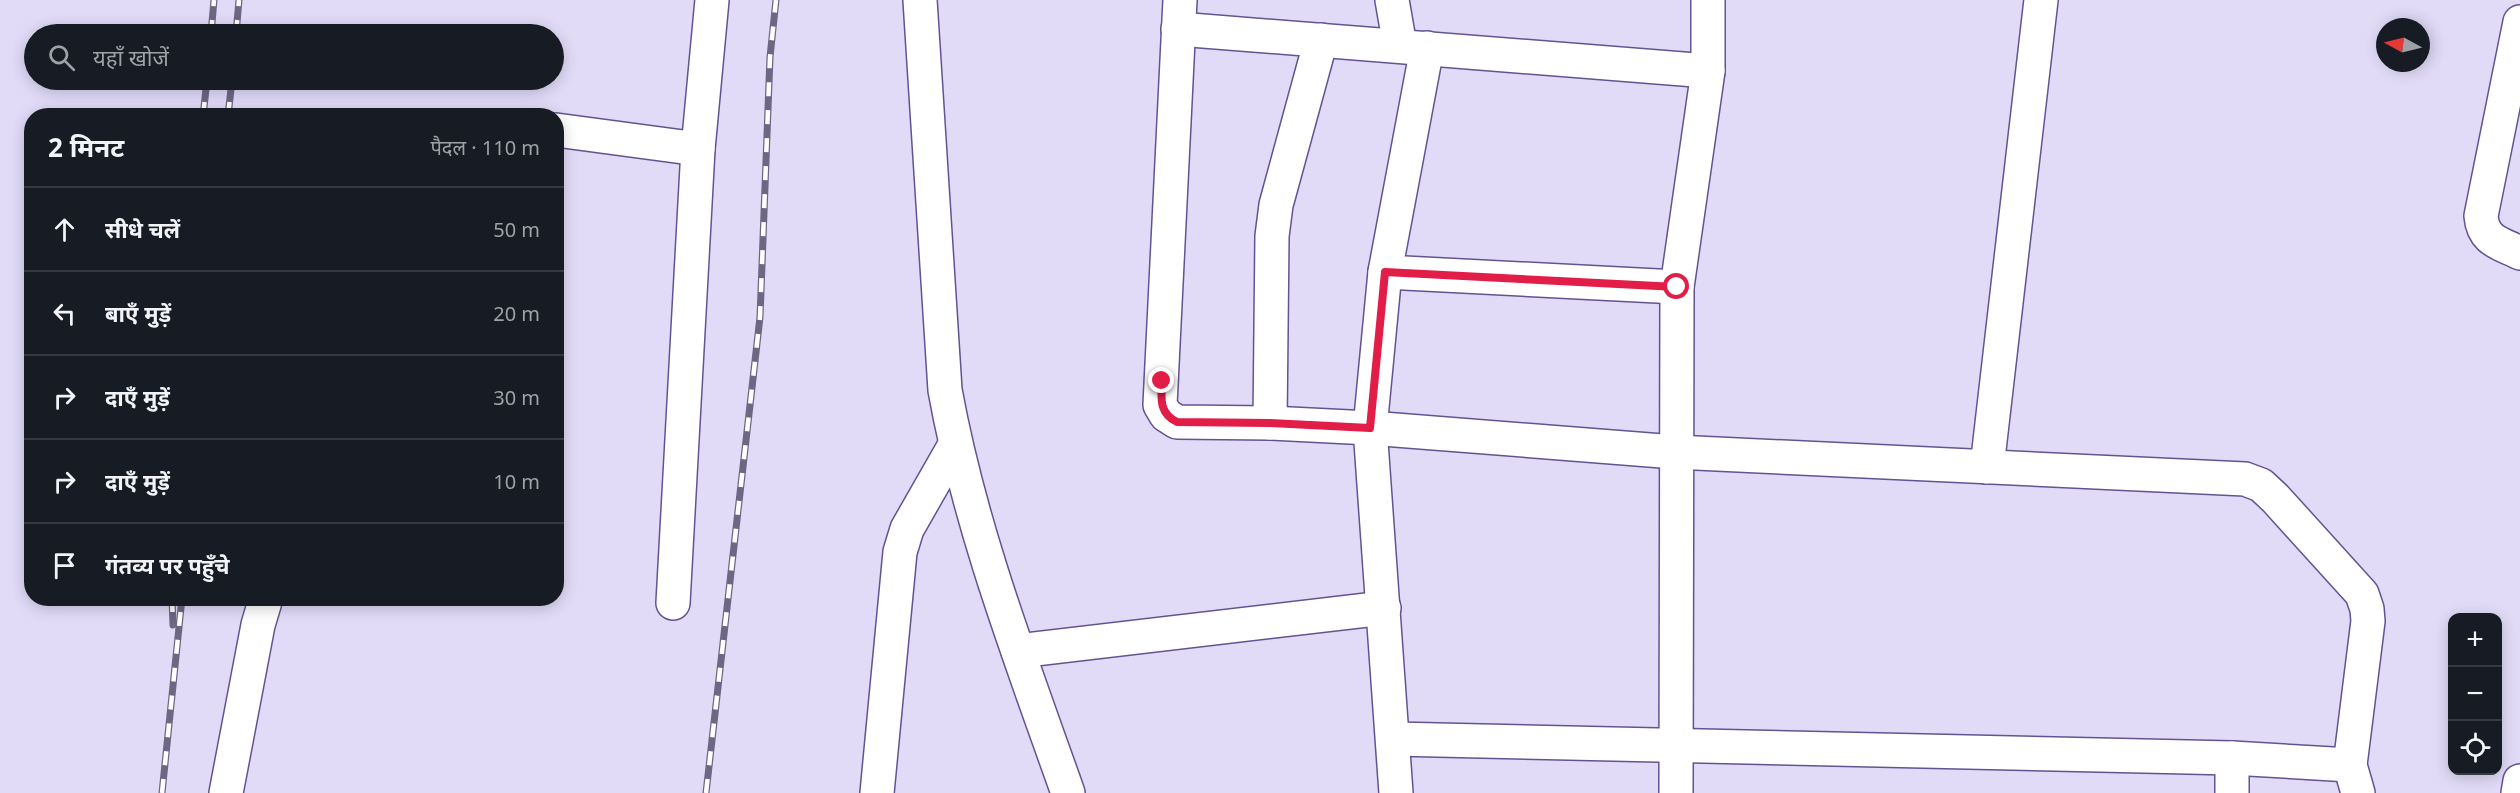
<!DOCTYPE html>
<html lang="hi">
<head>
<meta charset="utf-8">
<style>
  :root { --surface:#171b24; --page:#20242c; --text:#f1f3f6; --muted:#9ea1a6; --line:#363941 }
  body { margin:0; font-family:"Noto Sans","Noto Sans Devanagari",sans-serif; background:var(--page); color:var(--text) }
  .controls { position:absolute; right:18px; bottom:18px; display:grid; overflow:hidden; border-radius:12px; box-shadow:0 3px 15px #0003 }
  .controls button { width:54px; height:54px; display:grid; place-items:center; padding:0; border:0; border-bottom:2px solid var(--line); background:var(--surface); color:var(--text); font:30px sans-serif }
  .compass { position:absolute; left:2376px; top:18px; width:54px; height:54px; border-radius:50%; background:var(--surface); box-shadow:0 3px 15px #0003; rotate:277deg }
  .stop { position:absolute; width:18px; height:18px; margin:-14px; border:4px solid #e11d48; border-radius:50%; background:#fff }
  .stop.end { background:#e11d48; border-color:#fff; box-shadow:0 2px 6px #0008 }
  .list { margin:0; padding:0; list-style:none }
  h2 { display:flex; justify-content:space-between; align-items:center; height:78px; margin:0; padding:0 24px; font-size:26px }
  h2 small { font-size:20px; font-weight:400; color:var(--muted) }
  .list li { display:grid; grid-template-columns:39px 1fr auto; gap:18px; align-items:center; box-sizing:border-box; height:84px; padding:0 24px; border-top:2px solid var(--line) }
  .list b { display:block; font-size:22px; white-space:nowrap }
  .list em { font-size:20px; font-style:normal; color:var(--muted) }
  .icon { flex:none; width:33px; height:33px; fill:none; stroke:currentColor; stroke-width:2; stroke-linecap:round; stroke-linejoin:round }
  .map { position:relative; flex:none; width:2520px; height:793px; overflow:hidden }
  .search { position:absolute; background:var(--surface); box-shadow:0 3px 15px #0003; left:24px; top:24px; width:540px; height:66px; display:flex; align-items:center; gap:15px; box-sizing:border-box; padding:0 21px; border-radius:33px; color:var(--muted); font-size:22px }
  .panel { position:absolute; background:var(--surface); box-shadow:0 3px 15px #0003; left:24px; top:108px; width:540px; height:498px; border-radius:24px }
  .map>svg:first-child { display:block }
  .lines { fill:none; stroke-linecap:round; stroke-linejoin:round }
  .minor-casing { stroke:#645391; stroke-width:36 }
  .minor { stroke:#fff; stroke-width:33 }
  .rail-casing { stroke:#6e6783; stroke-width:7 }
  .rail { stroke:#fff; stroke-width:4.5; stroke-dasharray:14; stroke-linecap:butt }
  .route { stroke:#e11d48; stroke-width:8 }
</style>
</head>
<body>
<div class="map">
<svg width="2520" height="793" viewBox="0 0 2520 793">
  <rect width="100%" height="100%" fill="#e1dbf8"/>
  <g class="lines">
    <defs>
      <g id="minor">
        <path d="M 920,0 L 945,390 C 970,528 1021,660 1068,793"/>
        <polyline points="1180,0 1160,405 1166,415 1177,422 1270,423 1370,428 1675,452 2245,479 2261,485 2275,498 2362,594 2367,609 2368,621 2350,765 2358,793"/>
        <polyline points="1392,0 1400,46"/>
        <path d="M 2520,22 L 2481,216 C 2483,241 2500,243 2520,253"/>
        <polyline points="1178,29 1708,71"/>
        <polyline points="556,130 698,149"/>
        <polyline points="1385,272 1677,287"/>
        <polyline points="1270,423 1272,236 1276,205 1321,40"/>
        <polyline points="1987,467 2041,0"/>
        <polyline points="673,603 698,149 712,0"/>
        <polyline points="1018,651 1384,608"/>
        <polyline points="1394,739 2232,758 2350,765"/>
        <polyline points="226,793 258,625 266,598"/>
        <polyline points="877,793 900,552 907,529 955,445"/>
        <polyline points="1396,793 1370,428 1385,272 1427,48"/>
        <polyline points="1676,793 1677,287 1708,71 1708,0"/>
        <polyline points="2232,793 2232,758"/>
        <polyline points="2518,793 2520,781"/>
      </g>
    </defs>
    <use href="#minor" class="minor-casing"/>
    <use href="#minor" class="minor"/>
    <defs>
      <g id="rail">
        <polyline points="211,34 214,0"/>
        <polyline points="236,34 239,0"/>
        <polyline points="203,116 207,80"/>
        <polyline points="228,116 232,80"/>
        <polyline points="172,598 173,625"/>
        <polyline points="162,793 182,598"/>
        <polyline points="706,793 760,317 770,57 776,0"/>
      </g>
    </defs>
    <use href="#rail" class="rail-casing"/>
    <use href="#rail" class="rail"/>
  </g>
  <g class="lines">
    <path class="route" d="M 1162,381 C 1161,399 1159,413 1177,422 L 1270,423 L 1370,428 L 1385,272 L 1677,287"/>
  </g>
</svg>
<div class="controls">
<button>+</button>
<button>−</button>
<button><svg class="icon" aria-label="locate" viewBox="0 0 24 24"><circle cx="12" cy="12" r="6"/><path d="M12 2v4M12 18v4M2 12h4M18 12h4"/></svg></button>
</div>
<svg class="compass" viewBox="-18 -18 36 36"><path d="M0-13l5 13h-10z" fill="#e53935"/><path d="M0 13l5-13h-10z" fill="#9ea1a6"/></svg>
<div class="stop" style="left:1677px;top:287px"></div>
<div class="stop end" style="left:1162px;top:381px"></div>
<div class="search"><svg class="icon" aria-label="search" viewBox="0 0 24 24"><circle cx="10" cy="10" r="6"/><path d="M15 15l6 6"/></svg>यहाँ खोजें</div>
<section class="panel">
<h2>2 मिनट<small>पैदल · 110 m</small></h2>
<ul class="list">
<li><svg class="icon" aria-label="ahead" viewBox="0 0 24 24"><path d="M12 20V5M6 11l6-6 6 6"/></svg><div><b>सीधे चलें</b></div><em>50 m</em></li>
<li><svg class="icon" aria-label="left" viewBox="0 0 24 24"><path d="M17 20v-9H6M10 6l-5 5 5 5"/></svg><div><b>बाएँ मुड़ें</b></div><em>20 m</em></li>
<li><svg class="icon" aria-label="right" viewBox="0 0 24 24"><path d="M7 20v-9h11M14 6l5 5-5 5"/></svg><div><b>दाएँ मुड़ें</b></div><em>30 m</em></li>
<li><svg class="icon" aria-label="right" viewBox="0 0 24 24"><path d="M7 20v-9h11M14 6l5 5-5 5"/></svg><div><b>दाएँ मुड़ें</b></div><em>10 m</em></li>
<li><svg class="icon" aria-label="arrive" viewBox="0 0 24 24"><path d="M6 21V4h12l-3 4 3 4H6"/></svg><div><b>गंतव्य पर पहुँचे</b></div></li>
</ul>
</section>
</div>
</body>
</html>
